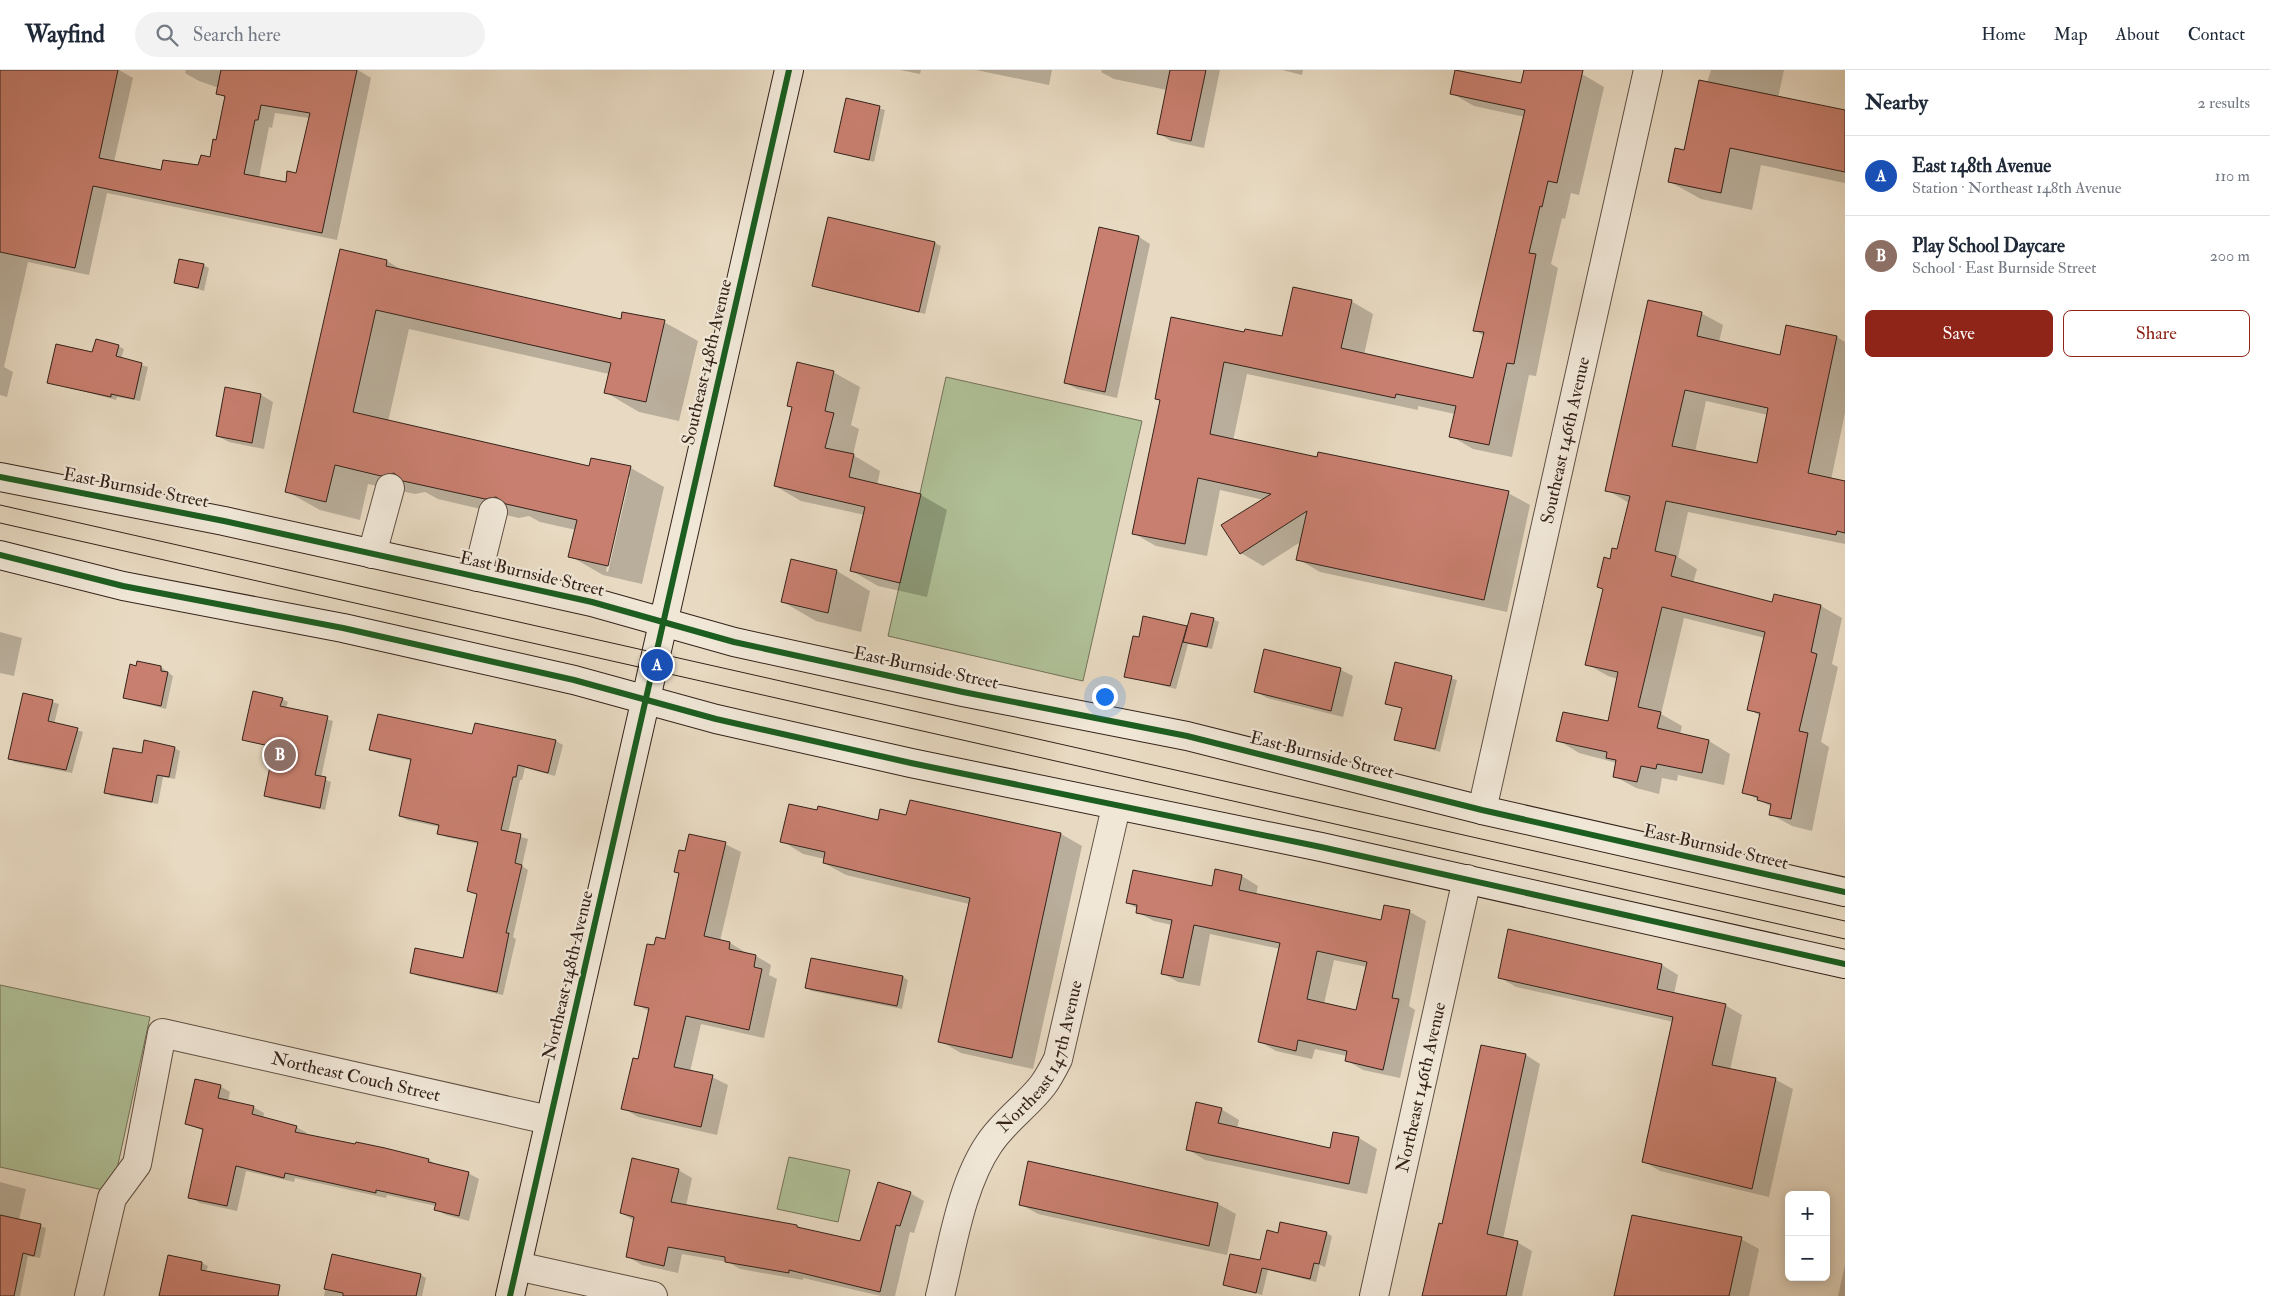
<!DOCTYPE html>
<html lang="en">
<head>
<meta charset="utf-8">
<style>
  :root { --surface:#fff; --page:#f2f2f3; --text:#1f2937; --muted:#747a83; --line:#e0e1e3; --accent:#8f2418 }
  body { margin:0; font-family:"IM FELL Double Pica",serif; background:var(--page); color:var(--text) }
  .controls { position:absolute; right:15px; bottom:15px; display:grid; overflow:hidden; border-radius:8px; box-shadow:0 2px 12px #0003 }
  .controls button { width:45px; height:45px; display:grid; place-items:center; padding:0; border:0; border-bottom:1px solid var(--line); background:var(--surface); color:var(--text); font:25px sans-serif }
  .you { position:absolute; left:1104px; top:626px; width:18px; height:18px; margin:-12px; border:4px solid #fff; border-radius:50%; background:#1a73e8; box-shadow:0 0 0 8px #1a73e833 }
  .badge { display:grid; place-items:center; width:32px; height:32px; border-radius:50%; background:var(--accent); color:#fff; font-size:16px; font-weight:700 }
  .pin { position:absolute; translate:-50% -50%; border:2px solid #fff; box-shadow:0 1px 5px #0006 }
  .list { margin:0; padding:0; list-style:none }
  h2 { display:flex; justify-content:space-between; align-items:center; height:65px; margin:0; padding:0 20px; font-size:21px }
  h2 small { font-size:16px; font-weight:400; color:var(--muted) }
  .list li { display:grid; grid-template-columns:32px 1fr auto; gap:15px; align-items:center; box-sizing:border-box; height:80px; padding:0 20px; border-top:1px solid var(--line) }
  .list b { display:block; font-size:19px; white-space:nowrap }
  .list p { margin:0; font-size:16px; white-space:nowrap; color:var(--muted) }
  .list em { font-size:16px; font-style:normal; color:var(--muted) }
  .actions { display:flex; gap:10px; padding:15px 20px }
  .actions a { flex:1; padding:11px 0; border:1px solid var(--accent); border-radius:8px; text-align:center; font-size:18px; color:var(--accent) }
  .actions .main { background:var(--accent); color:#fff }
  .icon { flex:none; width:28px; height:28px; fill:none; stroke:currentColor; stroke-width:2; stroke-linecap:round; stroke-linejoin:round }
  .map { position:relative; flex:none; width:1845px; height:1226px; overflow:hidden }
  header { display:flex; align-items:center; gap:30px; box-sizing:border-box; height:70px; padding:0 25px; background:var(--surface); border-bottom:1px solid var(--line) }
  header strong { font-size:24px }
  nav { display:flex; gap:28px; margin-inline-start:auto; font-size:18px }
  .search { width:350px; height:45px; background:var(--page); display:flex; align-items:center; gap:12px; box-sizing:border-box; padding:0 18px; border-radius:28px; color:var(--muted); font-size:19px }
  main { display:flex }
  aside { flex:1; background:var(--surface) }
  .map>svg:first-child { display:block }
  .green { fill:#b0c198; stroke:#727259 }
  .shadow { fill:#0003; fill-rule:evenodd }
  .building { fill:#c87f6f; stroke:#34221a; fill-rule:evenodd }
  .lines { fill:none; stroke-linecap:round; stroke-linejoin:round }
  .street-casing { stroke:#615044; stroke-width:30 }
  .secondary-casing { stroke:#34221a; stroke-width:30 }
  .street { stroke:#f0e7d7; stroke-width:28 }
  .secondary { stroke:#f0e7d7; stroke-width:28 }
  .tram { stroke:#34221a; stroke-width:1 }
  .cycleway-casing { stroke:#f0e7d7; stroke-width:9 }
  .cycleway { stroke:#1b5e20; stroke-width:6 }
  .labels { text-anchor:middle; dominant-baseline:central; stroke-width:4.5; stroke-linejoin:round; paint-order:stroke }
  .street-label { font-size:18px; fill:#34221a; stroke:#f0e7d7 }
</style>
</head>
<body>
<header>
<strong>Wayfind</strong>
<div class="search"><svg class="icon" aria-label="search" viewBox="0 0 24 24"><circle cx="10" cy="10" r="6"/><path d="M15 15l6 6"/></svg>Search here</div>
<nav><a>Home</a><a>Map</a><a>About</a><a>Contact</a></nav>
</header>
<main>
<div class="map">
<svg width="1845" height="1226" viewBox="0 0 1845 1226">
  <rect width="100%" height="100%" fill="#e8dac2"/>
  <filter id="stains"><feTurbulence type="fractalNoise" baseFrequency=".004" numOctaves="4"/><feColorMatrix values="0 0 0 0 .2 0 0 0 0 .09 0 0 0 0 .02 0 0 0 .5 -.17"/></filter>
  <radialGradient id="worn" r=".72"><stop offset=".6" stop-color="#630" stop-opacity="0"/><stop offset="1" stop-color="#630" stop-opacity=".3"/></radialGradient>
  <g class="green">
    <polygon points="946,307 1142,351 1083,611 888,566"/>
    <polygon points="0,915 150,947 112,1122 0,1097"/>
    <polygon points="789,1087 850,1100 838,1152 777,1139"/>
  </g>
  <g class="shadow">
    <path d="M 0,0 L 119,0 L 133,8 L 114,92 L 162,102 L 199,97 L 210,88 L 217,71 L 226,28 L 218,23 L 219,18 L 199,11 L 185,3 L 186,0 L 358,0 L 371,8 L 337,170 L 107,123 L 89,205 L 28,192 L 4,297 L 13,302 L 7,327 L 0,325 ZM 275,43 L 310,48 L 297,105 L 287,113 L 259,108 L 269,57 L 272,58 Z"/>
    <polygon points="900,0 921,0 920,4"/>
    <polygon points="976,0 1052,0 1049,15"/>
    <polygon points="1102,0 1220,0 1204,78 1171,71 1158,63 1167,20 1114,9 1101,2"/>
    <polygon points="1282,0 1303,0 1302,5"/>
    <polygon points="1525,0 1567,0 1582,4 1604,17 1579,125 1571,123 1565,149 1562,148 1551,194 1558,198 1536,306 1529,305 1512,387 1473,379 1451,366 1455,344 1418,336 1418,340 1247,304 1233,371 1318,389 1508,423 1530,435 1507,542 1320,502 1298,489 1302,471 1263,496 1241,483 1264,430 1220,420 1207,486 1156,476 1133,463 1161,331 1156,328 1245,264 1283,268 1351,231 1373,244 1364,285 1474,310 1484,266 1475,260 1525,47 1474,36 1451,23 1522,15"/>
    <polygon points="1711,0 1784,0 1778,28 1845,43 1845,113 1761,95 1752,140 1701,129 1670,112 1685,82"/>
    <polygon points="847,29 885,40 874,92 835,81"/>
    <polygon points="829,149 935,173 941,176 925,244 813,215"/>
    <polygon points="1139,167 1150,174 1117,328 1077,319 1066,313"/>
    <path d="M 341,181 L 387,191 L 405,202 L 622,250 L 664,252 L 698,271 L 679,351 L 639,342 L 605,322 L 609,304 L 409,259 L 388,352 L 590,398 L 592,389 L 631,398 L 664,417 L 642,514 L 603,505 L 570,486 L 576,460 L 540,452 L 529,446 L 519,448 L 438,429 L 425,422 L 415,424 L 368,414 L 360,450 L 320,440 L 286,421 ZM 628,407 L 630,407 L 608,502 L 606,501 Z"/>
    <polygon points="203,195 209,198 204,221 176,212"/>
    <path d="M 1701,243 L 1723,255 L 1719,272 L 1781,287 L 1787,256 L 1837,267 L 1845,272 L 1845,343 L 1831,410 L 1845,413 L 1845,474 L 1688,442 L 1678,487 L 1697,499 L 1693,513 L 1773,533 L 1821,536 L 1842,548 L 1832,594 L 1838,597 L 1821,672 L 1829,677 L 1812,761 L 1792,756 L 1770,744 L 1772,737 L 1744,722 L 1760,646 L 1749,639 L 1765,568 L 1684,548 L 1661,644 L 1682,656 L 1680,665 L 1709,671 L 1730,684 L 1724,715 L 1678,705 L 1677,711 L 1662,708 L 1659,724 L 1636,718 L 1614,706 L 1617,693 L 1579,683 L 1558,670 L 1609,653 L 1618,609 L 1608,606 L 1587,594 L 1604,520 L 1598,516 L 1618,480 L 1629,433 L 1607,420 ZM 1706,331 L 1768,345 L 1758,394 L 1695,382 Z"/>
    <polygon points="118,276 124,279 121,289 148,297 140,331 117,327 116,330 49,312 93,284"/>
    <polygon points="833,302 860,317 851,355 859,359 853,385 880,401 877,415 921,425 947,440 927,527 878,516 852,501 865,445 801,431 775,416"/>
    <polygon points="226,319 261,325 273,332 264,379 229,372 217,366"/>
    <polygon points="837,501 870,521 861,562 816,551 783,532"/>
    <polygon points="1213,549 1219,552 1212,579 1188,574 1176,619 1126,606 1140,569 1188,558"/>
    <polygon points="0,562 22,568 14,606 0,603"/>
    <polygon points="1265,581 1341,600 1353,606 1343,647 1267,628 1255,621"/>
    <polygon points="1396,594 1457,610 1440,682 1396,669 1403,639 1386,633"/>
    <polygon points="161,597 173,606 166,639 124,628"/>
    <polygon points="24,624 59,634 54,654 83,662 72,703 15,692 10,689"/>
    <polygon points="282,629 288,632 286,638 333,651 321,708 331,712 325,740 271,729 266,726 275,678 244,669"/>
    <polygon points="476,654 556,671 563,675 555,706 525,698 522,710 520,710 508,763 528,769 522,796 528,800 513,867 516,869 503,925 418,906 411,902 464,890 478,825 468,821 479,774 446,767 439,763 440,757 407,750 400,746 412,691 378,683 371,679 473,666"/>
    <polygon points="174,678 180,681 175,709 163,707 158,734 111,726 106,722 142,685"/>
    <polygon points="907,746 1061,764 1082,776 1033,999 961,983 940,971 969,834 846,805 824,793 825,789 803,784 782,771"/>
    <polygon points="725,774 741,782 720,871 730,873 745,882 745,884 756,886 771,895 769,905 777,909 764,968 701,954 690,1002 712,1007 728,1015 717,1065 638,1047 623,1038 639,991 650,942 636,934 655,877 666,871 680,804 676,801 686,782"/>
    <path d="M 1216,800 L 1242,806 L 1258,816 L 1256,825 L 1382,852 L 1385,836 L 1410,842 L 1426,851 L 1409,936 L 1415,940 L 1400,1008 L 1363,1000 L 1346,990 L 1347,986 L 1315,979 L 1312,989 L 1276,981 L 1259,971 L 1280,879 L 1210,864 L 1200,916 L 1178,912 L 1162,903 L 1172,855 L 1154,851 L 1137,842 L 1138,839 L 1128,833 L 1213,817 ZM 1334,890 L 1367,897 L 1357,941 L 1324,934 Z"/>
    <polygon points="1509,861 1662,895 1678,905 1674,924 1725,935 1742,945 1730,1000 1776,1010 1793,1019 1769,1127 1660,1101 1643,1091 1674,952 1516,917 1499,907"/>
    <polygon points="903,907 908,910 902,939 812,921 806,918"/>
    <polygon points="1526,985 1540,994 1503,1169 1517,1172 1532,1181 1522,1226 1423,1226 1443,1155"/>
    <polygon points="220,1016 230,1022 228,1032 253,1037 264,1043 263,1048 296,1057 307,1063 306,1065 429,1090 439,1096 468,1103 479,1109 469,1151 446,1145 435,1139 436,1136 387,1125 386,1128 295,1108 294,1112 246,1101 237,1141 200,1133 190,1127 204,1061 186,1054"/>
    <polygon points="1221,1039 1239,1050 1237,1059 1331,1079 1334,1064 1359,1068 1377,1079 1367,1124 1205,1090 1187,1079"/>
    <polygon points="678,1100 692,1108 686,1136 797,1156 803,1159 861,1173 910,1123 924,1131 914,1163 910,1162 895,1226 881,1226 803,1208 803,1210 740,1199 728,1192 682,1184 678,1203 642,1195 628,1187 635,1151 621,1143"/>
    <polygon points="0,1112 26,1119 19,1150 46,1158 40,1188 28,1186 20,1226 0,1226"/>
    <polygon points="1020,1134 1218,1134 1236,1144 1227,1185 1038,1144"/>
    <polygon points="1326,1163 1332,1166 1325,1197 1320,1195 1316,1212 1268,1200 1262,1225 1224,1215 1261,1192 1279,1164"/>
    <polygon points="1741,1169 1759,1179 1749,1226 1616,1226"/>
    <polygon points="169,1186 202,1193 208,1196 206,1202 245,1226 160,1226"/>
    <polygon points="333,1186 421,1205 426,1208 422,1226 324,1226"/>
    <polygon points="1845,1195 1845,1226 1838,1226"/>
  </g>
  <g class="building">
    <path d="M 0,0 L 118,0 L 99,88 L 161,100 L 163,90 L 198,95 L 201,85 L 210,87 L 213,69 L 216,70 L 225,26 L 216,24 L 221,0 L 357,0 L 322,163 L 93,116 L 75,198 L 0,182 ZM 261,35 L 310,43 L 296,103 L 287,101 L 286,112 L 244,104 L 255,50 L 258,50 Z"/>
    <polygon points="1170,0 1206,0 1191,71 1157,64"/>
    <polygon points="1455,0 1521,13 1524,0 1583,0 1557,113 1548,111 1542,137 1540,136 1529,183 1536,184 1514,294 1507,293 1489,375 1449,367 1456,336 1396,324 1395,328 1224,292 1210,364 1317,387 1318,382 1509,421 1484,530 1296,490 1307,441 1240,484 1221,455 1271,424 1198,408 1185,474 1132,464 1160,330 1155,329 1171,247 1244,262 1245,259 1282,266 1293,217 1352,230 1341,278 1473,308 1484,262 1473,261 1525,40 1450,24"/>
    <polygon points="1699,10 1845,40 1845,102 1730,78 1721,123 1668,112 1675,78 1684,80"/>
    <polygon points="846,28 880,36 869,90 834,82"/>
    <polygon points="828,147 935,172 919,242 812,216"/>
    <polygon points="1099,157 1139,166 1105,322 1064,313"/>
    <polygon points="340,179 387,190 386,196 621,249 622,242 665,250 646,332 604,323 611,293 376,240 353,342 589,396 591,388 631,396 608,496 568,487 577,450 506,434 496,427 485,429 403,411 394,403 381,406 335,395 326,432 285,422"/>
    <polygon points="179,189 204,194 198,218 174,213"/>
    <path d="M 1648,230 L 1702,242 L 1697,266 L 1780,285 L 1786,255 L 1837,266 L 1808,403 L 1845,411 L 1845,463 L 1837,461 L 1836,465 L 1666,431 L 1655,481 L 1676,486 L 1671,506 L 1772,532 L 1774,524 L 1821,535 L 1811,582 L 1817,584 L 1799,661 L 1808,663 L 1791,749 L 1769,745 L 1771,734 L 1757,730 L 1758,727 L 1742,723 L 1760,643 L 1747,640 L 1765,562 L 1662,537 L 1638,637 L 1661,642 L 1657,658 L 1709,670 L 1702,703 L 1657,694 L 1656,699 L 1641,696 L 1637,712 L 1613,707 L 1616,690 L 1606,688 L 1607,682 L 1556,671 L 1563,642 L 1608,651 L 1618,602 L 1585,595 L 1603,519 L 1597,517 L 1604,487 L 1610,489 L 1612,478 L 1617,479 L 1630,426 L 1605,421 ZM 1685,320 L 1768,338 L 1757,393 L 1672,376 Z"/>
    <polygon points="96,269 119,275 116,286 142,293 134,329 111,324 111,327 47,313 56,274 92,282"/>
    <polygon points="797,292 834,301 825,341 834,343 825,378 854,384 849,407 921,424 900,513 850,501 865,437 774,416 792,337 787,336"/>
    <polygon points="225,317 261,324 252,373 216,366"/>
    <polygon points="791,489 837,500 828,543 781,532"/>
    <polygon points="1191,543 1214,548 1207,577 1183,572"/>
    <polygon points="1143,546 1187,556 1170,616 1124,607 1133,566 1139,567"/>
    <polygon points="1264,579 1341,598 1331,641 1254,622"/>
    <polygon points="137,591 161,596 161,601 168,602 161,636 123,628 130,594 136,596"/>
    <polygon points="1395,592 1452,606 1435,679 1394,670 1402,638 1385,634"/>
    <polygon points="253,621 283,628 280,636 328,646 315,705 326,707 320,738 264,726 274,677 242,670"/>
    <polygon points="23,623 53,630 48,651 78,658 66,700 8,689"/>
    <polygon points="378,644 472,664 475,653 556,670 548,703 518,695 516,707 513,707 501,760 521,764 515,793 522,795 506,863 509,863 497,922 410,903 415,878 463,888 477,824 467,821 478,772 437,764 439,755 399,746 411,689 369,680"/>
    <polygon points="144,670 175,677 169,707 157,705 152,732 104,723 113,678 142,683"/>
    <polygon points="910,730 1061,763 1012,988 938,972 970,828 823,793 825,782 780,772 789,734 817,740 818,736 878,750 880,739 906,745"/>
    <polygon points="689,764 726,772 704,866 730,872 729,879 756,885 754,897 762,899 749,960 686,946 674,997 713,1005 701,1057 621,1039 633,988 638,989 649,938 634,935 647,874 654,875 656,867 665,869 679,803 674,802 679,780 685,781"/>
    <path d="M 1215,799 L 1242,805 L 1239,820 L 1381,850 L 1384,835 L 1410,840 L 1392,928 L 1399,929 L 1383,1000 L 1345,991 L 1347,981 L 1298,970 L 1296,981 L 1258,972 L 1280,873 L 1194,855 L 1183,908 L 1161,904 L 1172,850 L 1136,843 L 1137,835 L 1126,833 L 1133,800 L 1212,816 ZM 1317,881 L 1367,892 L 1356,940 L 1307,929 Z"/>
    <polygon points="1508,859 1662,894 1657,919 1726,934 1712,995 1776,1008 1752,1119 1642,1092 1673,947 1498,908"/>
    <polygon points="811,888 903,906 897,936 805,918"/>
    <polygon points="1481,975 1526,984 1487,1164 1518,1171 1506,1226 1422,1226 1439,1153 1442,1154"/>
    <polygon points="195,1009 221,1015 218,1028 254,1036 252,1044 297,1056 295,1062 355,1074 356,1072 385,1078 429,1089 428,1092 469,1102 459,1146 434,1140 436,1133 376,1120 376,1123 285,1103 284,1108 236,1096 227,1136 188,1128 203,1059 185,1054"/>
    <polygon points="1196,1032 1222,1038 1218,1053 1330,1078 1333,1062 1359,1067 1349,1114 1186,1080"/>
    <polygon points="632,1088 679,1099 671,1132 797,1155 797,1157 860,1171 878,1112 911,1122 900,1156 896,1155 880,1222 789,1200 789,1203 725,1192 725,1187 668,1177 664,1196 626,1187 634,1147 620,1143"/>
    <polygon points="1028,1091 1218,1133 1209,1176 1019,1135"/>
    <polygon points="0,1145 41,1154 34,1186 23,1183 14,1226 0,1226"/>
    <polygon points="1632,1145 1742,1167 1729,1226 1614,1226"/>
    <polygon points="1280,1152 1327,1162 1319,1194 1314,1193 1310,1209 1262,1198 1256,1223 1223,1215 1230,1184 1260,1190 1267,1160 1278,1163"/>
    <polygon points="332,1184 421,1204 416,1226 343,1226 343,1223 324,1219"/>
    <polygon points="168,1185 202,1192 201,1200 280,1215 278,1226 159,1226"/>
  </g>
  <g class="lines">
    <defs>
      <g id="street">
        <polyline points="372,484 390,418"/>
        <polyline points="477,507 493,442"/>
        <path id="s1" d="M 1482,740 L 1648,0"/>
        <polyline points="517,1196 653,1226"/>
        <path id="s2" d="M 89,1226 L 112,1128 L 137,1094 L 162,963 L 549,1050"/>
        <path id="s3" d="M 940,1226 C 952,1178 961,1115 989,1074 C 1004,1051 1027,1036 1043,1015 C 1049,1007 1054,997 1058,989 L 1116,737"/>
        <path id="s4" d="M 1374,1226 L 1467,809"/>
      </g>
      <g id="secondary">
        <polyline points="0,407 224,451 592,532 734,572 963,622 1187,666 1482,740 1845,822"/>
        <polyline points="0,485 123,516 343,558 574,610 716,649 911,693 1321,777 1845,894"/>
        <polyline points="510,1226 789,0"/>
      </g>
    </defs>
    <use href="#street" class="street-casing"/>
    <use href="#secondary" class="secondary-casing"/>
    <use href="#street" class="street"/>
    <use href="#secondary" class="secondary"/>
    <g class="tram">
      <polyline points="0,435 1845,851"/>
      <polyline points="0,453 1845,869"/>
    </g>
    <defs>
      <g id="cycleway">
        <polyline points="0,407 224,451 592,532 734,572 963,622 1187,666 1482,740 1845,822"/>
        <polyline points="0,485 123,516 343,558 574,610 716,649 911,693 1321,777 1845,894"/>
        <polyline points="510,1226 789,0"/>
      </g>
    </defs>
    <use href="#cycleway" class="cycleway-casing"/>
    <use href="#cycleway" class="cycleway"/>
  </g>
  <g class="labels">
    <g class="street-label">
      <text transform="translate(707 292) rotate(-77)">Southeast 148th Avenue</text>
      <text stroke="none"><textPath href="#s1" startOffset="379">Southeast 146th Avenue</textPath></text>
      <text transform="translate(136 418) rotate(11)">East Burnside Street</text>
      <text transform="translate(532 504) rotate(13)">East Burnside Street</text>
      <text transform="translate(926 598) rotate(12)">East Burnside Street</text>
      <text transform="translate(1322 685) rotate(14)">East Burnside Street</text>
      <text transform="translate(1716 777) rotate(13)">East Burnside Street</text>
      <text transform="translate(568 905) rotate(-77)">Northeast 148th Avenue</text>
      <text stroke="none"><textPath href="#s3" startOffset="265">Northeast 147th Avenue</textPath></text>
      <text stroke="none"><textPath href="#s2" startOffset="475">Northeast Couch Street</textPath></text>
      <text stroke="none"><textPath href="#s4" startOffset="214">Northeast 146th Avenue</textPath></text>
    </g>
  </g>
  <rect width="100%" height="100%" filter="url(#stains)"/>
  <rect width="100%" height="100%" fill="url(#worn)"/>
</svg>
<div class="controls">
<button>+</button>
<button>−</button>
</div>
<div class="you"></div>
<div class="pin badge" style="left:657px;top:595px;background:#1a4fb4">A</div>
<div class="pin badge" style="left:280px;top:685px;background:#8d6e63">B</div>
</div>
<aside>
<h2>Nearby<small>2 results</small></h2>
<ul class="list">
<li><span class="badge" style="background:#1a4fb4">A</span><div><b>East 148th Avenue</b><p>Station · Northeast 148th Avenue</p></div><em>110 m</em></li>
<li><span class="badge" style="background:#8d6e63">B</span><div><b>Play School Daycare</b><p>School · East Burnside Street</p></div><em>200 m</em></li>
</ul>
<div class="actions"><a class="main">Save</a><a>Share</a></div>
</aside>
</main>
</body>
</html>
